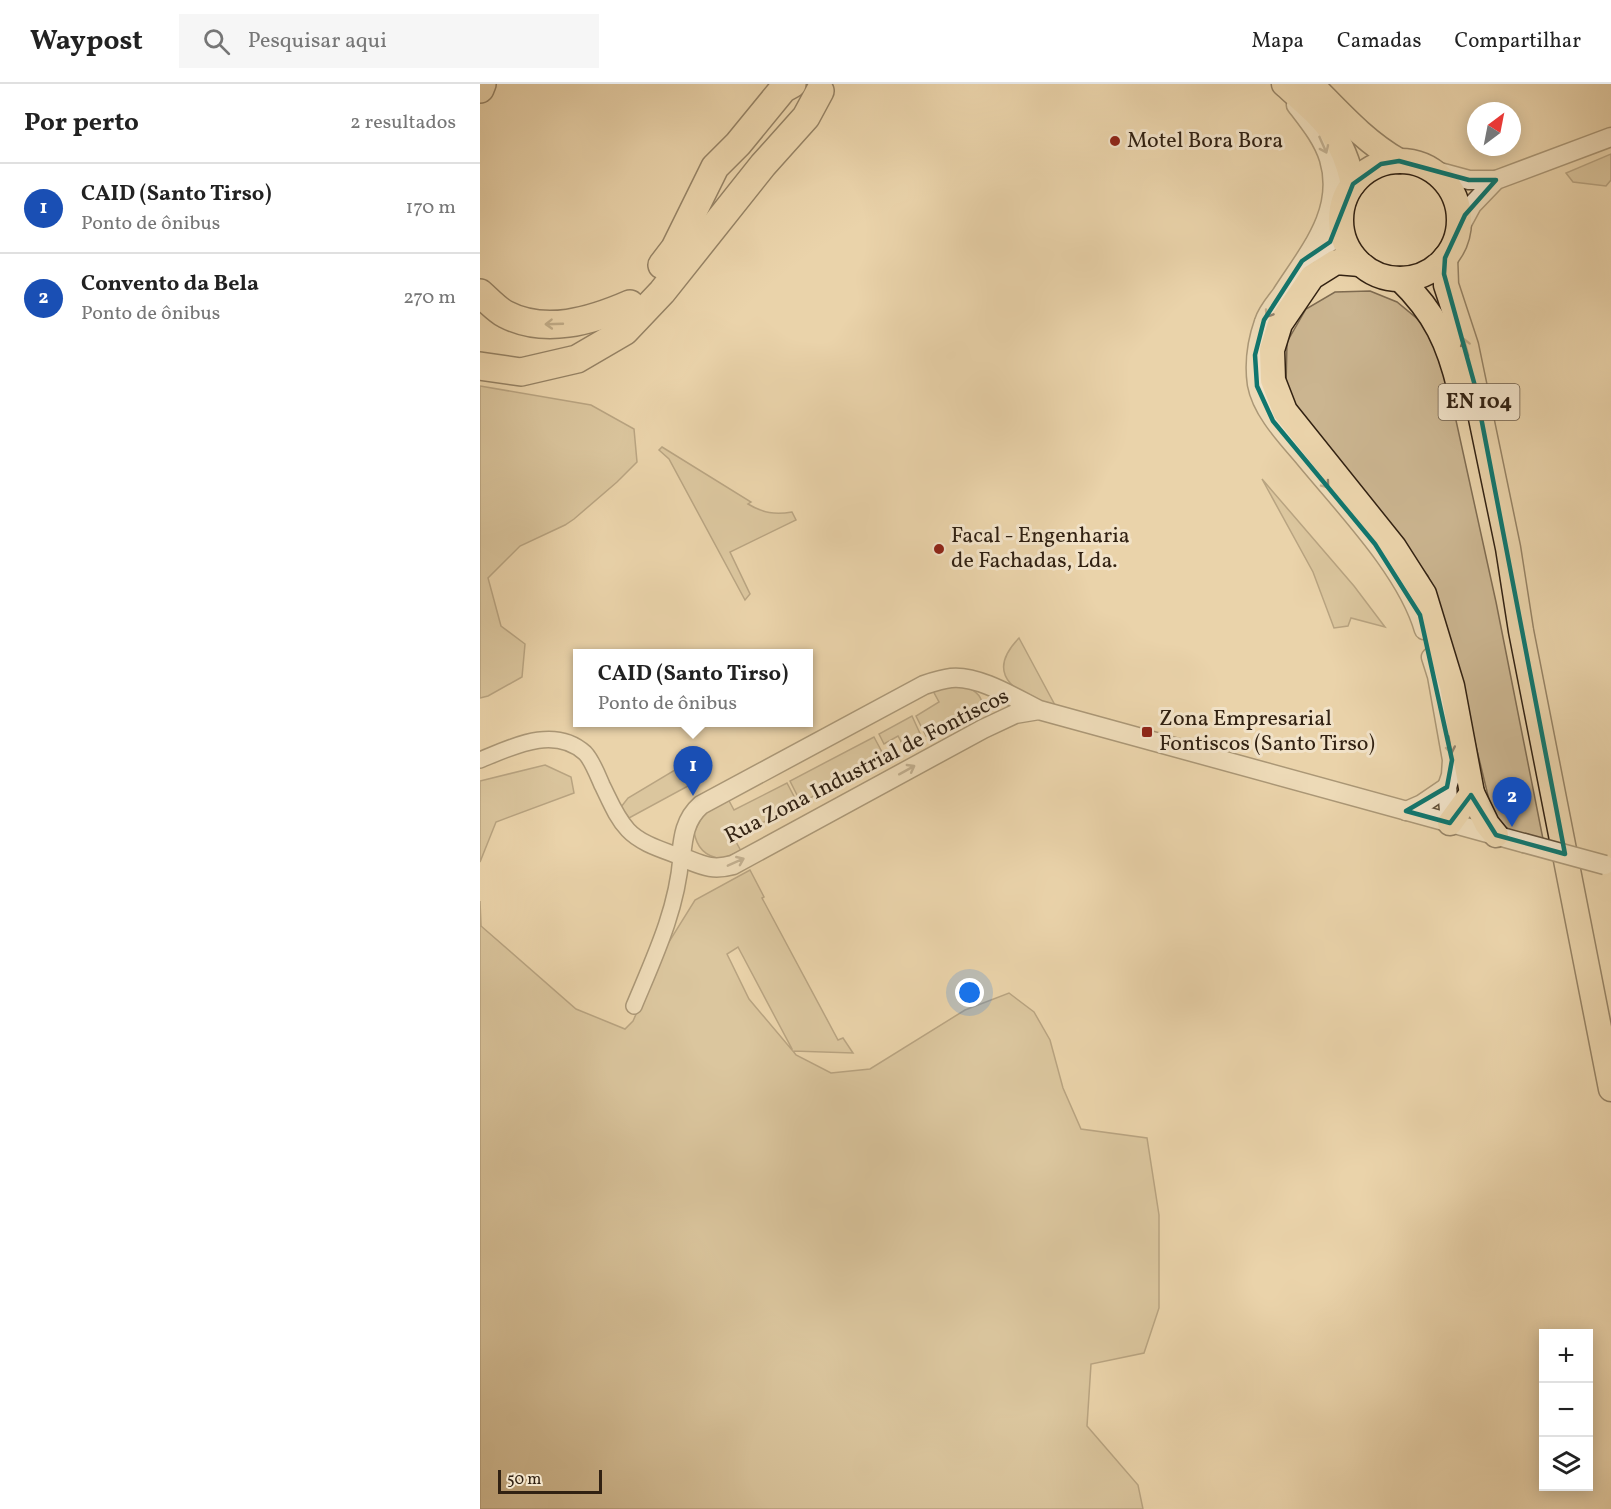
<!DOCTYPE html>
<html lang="pt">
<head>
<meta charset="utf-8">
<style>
  :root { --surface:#fff; --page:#f6f6f6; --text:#222; --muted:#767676; --line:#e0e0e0; --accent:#8f2418 }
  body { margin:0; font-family:Vollkorn,serif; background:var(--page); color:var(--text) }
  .controls { position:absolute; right:18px; bottom:18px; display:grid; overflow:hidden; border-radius:0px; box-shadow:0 3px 15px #0003 }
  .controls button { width:54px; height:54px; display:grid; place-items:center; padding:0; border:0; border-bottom:2px solid var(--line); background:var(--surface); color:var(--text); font:30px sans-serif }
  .compass { position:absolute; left:987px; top:18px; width:54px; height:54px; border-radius:50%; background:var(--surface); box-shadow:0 3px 15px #0003; rotate:32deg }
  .scale { position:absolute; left:18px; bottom:15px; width:104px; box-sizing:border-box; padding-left:6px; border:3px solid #312112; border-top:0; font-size:16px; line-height:21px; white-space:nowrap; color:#312112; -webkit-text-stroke:4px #f1e2c8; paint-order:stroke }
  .you { position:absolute; left:490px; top:909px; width:21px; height:21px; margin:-15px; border:4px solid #fff; border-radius:50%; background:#1a73e8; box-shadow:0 0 0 9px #1a73e833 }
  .badge { display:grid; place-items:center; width:39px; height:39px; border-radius:50%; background:var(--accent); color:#fff; font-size:20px; font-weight:700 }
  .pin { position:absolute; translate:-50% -50px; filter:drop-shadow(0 2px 3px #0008) }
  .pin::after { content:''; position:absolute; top:32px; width:21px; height:18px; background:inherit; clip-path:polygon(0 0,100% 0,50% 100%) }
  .popup { position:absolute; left:93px; top:565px; width:240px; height:78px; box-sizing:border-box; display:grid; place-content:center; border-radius:0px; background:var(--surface); filter:drop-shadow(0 2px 4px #0005); font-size:20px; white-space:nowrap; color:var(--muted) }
  .popup b { font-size:22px; color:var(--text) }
  .popup::after { content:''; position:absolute; left:50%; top:100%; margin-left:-12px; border:12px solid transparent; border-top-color:var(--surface) }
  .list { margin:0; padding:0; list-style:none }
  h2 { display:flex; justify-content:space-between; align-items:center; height:78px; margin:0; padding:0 24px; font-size:26px }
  h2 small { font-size:20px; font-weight:400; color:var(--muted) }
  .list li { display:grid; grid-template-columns:39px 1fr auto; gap:18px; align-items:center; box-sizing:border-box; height:90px; padding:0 24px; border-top:2px solid var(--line) }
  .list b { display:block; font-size:22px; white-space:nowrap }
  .list p { margin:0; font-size:20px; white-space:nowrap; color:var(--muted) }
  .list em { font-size:20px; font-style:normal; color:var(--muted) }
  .icon { flex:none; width:33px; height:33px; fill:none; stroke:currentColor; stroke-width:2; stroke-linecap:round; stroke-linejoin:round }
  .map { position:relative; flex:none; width:1131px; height:1425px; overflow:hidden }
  header { display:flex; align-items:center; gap:36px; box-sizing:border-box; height:84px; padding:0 30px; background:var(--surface); border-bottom:2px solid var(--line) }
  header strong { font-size:28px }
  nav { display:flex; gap:33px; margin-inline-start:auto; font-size:21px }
  .search { width:420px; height:54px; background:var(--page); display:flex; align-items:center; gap:15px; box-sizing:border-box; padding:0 21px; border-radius:0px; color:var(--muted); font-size:22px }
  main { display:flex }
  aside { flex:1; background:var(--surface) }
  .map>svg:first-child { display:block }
  .green { fill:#cbb590; stroke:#7e6b51; stroke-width:1.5; fill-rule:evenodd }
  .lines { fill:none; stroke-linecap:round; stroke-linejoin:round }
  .minor-casing { stroke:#5f4e38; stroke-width:18 }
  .tertiary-casing { stroke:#5f4e38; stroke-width:21 }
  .primary-casing { stroke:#312112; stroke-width:27 }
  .motorway-casing { stroke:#312112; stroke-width:30 }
  .minor { stroke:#f1e2c8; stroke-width:15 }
  .tertiary { stroke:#f1e2c8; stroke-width:18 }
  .primary { stroke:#ead3aa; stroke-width:24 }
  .motorway { stroke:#ead3aa; stroke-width:27 }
  .tertiary-bridge-casing { stroke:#5f4e38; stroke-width:21; stroke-linecap:butt }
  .tertiary-bridge { stroke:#f1e2c8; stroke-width:18 }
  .oneway { stroke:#91826d }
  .oneway2 { stroke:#8e7a5e }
  .marked { fill:none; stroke:#0f766e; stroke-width:4.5; stroke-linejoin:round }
  .poi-dot { fill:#8f2418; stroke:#f1e2c8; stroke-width:2 }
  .labels { text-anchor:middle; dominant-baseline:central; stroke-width:6; stroke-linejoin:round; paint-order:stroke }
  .shield { fill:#f1e2c8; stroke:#6b5b49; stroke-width:1.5 }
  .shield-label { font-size:21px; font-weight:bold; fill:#312112 }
  .poi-label { font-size:22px; fill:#312112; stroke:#f1e2c8; text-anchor:start }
  .street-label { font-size:22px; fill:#312112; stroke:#f1e2c8 }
</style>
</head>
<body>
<header>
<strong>Waypost</strong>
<div class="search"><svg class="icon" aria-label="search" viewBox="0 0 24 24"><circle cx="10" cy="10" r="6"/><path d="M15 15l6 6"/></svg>Pesquisar aqui</div>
<nav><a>Mapa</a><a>Camadas</a><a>Compartilhar</a></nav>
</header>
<main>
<aside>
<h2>Por perto<small>2 resultados</small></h2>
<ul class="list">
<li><span class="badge" style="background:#1a4fb4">1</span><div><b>CAID (Santo Tirso)</b><p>Ponto de ônibus</p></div><em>170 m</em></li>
<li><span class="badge" style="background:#1a4fb4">2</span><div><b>Convento da Bela</b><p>Ponto de ônibus</p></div><em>270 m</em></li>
</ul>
</aside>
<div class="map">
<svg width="1131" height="1425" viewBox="0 0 1131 1425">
  <rect width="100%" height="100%" fill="#ead3aa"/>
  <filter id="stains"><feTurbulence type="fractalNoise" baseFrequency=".00333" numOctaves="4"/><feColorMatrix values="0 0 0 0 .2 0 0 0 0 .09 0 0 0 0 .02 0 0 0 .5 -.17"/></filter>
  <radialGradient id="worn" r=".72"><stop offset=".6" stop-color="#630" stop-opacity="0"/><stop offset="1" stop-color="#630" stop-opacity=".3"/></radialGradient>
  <g class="green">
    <polygon points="1131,70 1131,96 1126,102 1093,98 1086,89"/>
    <polygon points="890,207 917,218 946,242 966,291 1016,518 1063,755 1037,749 1025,743 1012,728 967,543 948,492 833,351 806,303 807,258 826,225 855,208"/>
    <polygon points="0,302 111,321 154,345 157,378 137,398 94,435 85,441 40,462 8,494 21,542 45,560 42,593 8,612 0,614"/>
    <path d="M 182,363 L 271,418 L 268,420 C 283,429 295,431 312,428 L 316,436 L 250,468 L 270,510 L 265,516 L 189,375 L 179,366 Z"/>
    <polygon points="782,395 874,502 905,543 871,534 868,542 854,544 833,488"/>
    <path d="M 539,554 L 576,623 C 541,612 501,593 539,554 Z"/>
    <path d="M 473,601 C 477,602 483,603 488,604 C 507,611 507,634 492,644 L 485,632 L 446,652 L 436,632 L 459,618 L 452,605 Z"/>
    <polygon points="432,632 442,654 424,663 418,652 404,660 399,650"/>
    <polygon points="394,653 402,668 406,667 409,671 321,719 310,697"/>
    <polygon points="210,677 221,695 149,734 141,723 148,714"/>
    <polygon points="65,681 91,693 94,709 16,738 0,778 0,697"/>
    <path d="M 307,699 L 318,720 L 254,754 L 261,767 L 241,775 C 225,772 217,764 214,748 L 224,729 L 247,713 L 254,726 Z"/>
    <path d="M 270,786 L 284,813 L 282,814 L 358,956 L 363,954 L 373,969 L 313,967 L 316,971 L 351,989 L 390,985 L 485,926 L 529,909 L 554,928 L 570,956 L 583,1004 L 601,1045 L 667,1054 L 679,1131 L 679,1224 L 664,1269 L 611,1280 L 607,1342 L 658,1401 L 663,1425 L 0,1425 L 0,817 L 1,842 L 96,925 L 145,945 L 153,937 L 187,861 L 215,816 ZM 258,863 L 312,965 L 312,966 L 269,915 L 247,870 Z"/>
  </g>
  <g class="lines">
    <defs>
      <path id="minor" d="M 0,676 C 32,663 74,641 105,669 C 112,676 118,692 122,701 C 130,717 136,733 148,746 C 161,760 183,766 201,773 C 197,826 174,874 154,922"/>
      <g id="tertiary">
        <path d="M 816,21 C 829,38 843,55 849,75 C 865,128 827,170 801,211 C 795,219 787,228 784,238 C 777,258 774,279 777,300 C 782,327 806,352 823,372 C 863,421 927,486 944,546"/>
        <polyline points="952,86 989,96 1016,96"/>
        <polyline points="979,145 992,121 1016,96 1131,53"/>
        <polyline points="834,169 850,158 861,141"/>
        <polyline points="951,573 957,592 972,676 971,691 967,703 970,739"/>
        <path d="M 559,626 L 535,630 L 503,645 L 253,781 C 231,787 222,781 201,773 C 203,753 205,735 221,721 L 444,601 C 453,598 462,595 471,594 C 498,591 535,614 559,626 L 1044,759"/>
        <polyline points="926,727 942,720 967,703"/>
      </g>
      <g id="primary">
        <path d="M 804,0 C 842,34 862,48 873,100"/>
        <path d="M 831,0 C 859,28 884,57 919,77"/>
        <circle cx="920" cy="136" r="59"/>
        <polyline points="965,174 966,201 986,262 1028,464 1041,547 1131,1005"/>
        <polyline points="880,180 856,178 832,193 800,240 792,266 793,296 805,327 914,463 944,510 972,602 992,709 1007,740 1016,751"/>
        <path d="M 920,195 C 955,229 969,259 980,306"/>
        <polyline points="970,739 992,709"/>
      </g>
      <g id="motorway">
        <polyline points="0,5 2,0"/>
        <polyline points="182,181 195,164 235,83 258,60 303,5 312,0"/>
        <path d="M 0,209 C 8,216 16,225 25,230 C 65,251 111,237 150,220"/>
        <polyline points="0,282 41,288 97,275 145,247 182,208 283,81 326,33 340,7"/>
      </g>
    </defs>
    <use href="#minor" class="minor-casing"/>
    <use href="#tertiary" class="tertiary-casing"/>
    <use href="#primary" class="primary-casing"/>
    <use href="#motorway" class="motorway-casing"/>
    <use href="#minor" class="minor"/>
    <use href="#tertiary" class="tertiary"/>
    <use href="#primary" class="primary"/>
    <use href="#motorway" class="motorway"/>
    <defs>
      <polyline id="tertiary-bridge" points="1044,759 1125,781"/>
    </defs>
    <use href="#tertiary-bridge" class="tertiary-bridge-casing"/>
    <use href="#tertiary-bridge" class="tertiary-bridge"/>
  </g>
  <defs><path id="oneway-shaft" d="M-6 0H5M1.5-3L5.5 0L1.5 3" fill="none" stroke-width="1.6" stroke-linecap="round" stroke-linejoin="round" transform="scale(1.5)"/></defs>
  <g class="oneway">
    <use href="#oneway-shaft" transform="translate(843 61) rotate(66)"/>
    <use href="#oneway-shaft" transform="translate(791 226) rotate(123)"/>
    <use href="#oneway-shaft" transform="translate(843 397) rotate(51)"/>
    <use href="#oneway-shaft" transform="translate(970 661) rotate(80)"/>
    <use href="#oneway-shaft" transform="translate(427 686) rotate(-29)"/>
    <use href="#oneway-shaft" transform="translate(256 778) rotate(-24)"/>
  </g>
  <g class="oneway2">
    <use href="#oneway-shaft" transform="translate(74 240) rotate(178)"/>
    <use href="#oneway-shaft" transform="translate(986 263) rotate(-106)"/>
  </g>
  <path d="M0 0H1131V1425H0ZM 919,77 L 989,96 L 1016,96 L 985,131 L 965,174 L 964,190 L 995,302 L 1085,770 L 1016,751 L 991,711 L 970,739 L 926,727 L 967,703 L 972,676 L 940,531 L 895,460 L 793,337 L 777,302 L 775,271 L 784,236 L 822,177 L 850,158 L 873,100 L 901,80 Z" fill="#ead3aa" fill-opacity=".55" fill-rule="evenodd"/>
  <path class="marked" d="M 919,77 L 989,96 L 1016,96 L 985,131 L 965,174 L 964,190 L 995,302 L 1085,770 L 1016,751 L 991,711 L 970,739 L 926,727 L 967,703 L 972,676 L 940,531 L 895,460 L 793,337 L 777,302 L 775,271 L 784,236 L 822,177 L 850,158 L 873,100 L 901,80 Z"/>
  <g class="poi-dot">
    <circle cx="635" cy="57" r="6"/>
    <circle cx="459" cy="465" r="6"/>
    <rect x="661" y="642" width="12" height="12" rx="3"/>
  </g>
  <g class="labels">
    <rect class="shield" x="958.5" y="300" width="81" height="36" rx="4.5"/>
    <g class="shield-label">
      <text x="999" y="318">EN 104</text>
    </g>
    <g class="poi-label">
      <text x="647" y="57">Motel Bora Bora</text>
      <text x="471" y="452">Facal - Engenharia<tspan x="471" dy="25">de Fachadas, Lda.</tspan></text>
      <text x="679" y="635">Zona Empresarial<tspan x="679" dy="25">Fontiscos (Santo Tirso)</tspan></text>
    </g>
    <g class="street-label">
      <text transform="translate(387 683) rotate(-27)">Rua Zona Industrial de Fontiscos</text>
    </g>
  </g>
  <rect width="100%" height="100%" filter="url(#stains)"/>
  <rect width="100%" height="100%" fill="url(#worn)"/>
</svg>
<div class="controls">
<button>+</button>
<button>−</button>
<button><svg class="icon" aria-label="layers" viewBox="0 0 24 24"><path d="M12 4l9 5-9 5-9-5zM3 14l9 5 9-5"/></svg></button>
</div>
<svg class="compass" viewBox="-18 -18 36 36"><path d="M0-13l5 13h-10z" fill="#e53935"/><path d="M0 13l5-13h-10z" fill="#767676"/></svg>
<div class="scale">50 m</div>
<div class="you"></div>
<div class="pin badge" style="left:213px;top:712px;background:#1a4fb4">1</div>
<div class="popup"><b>CAID (Santo Tirso)</b>Ponto de ônibus</div>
<div class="pin badge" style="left:1032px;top:743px;background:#1a4fb4">2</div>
</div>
</main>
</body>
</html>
